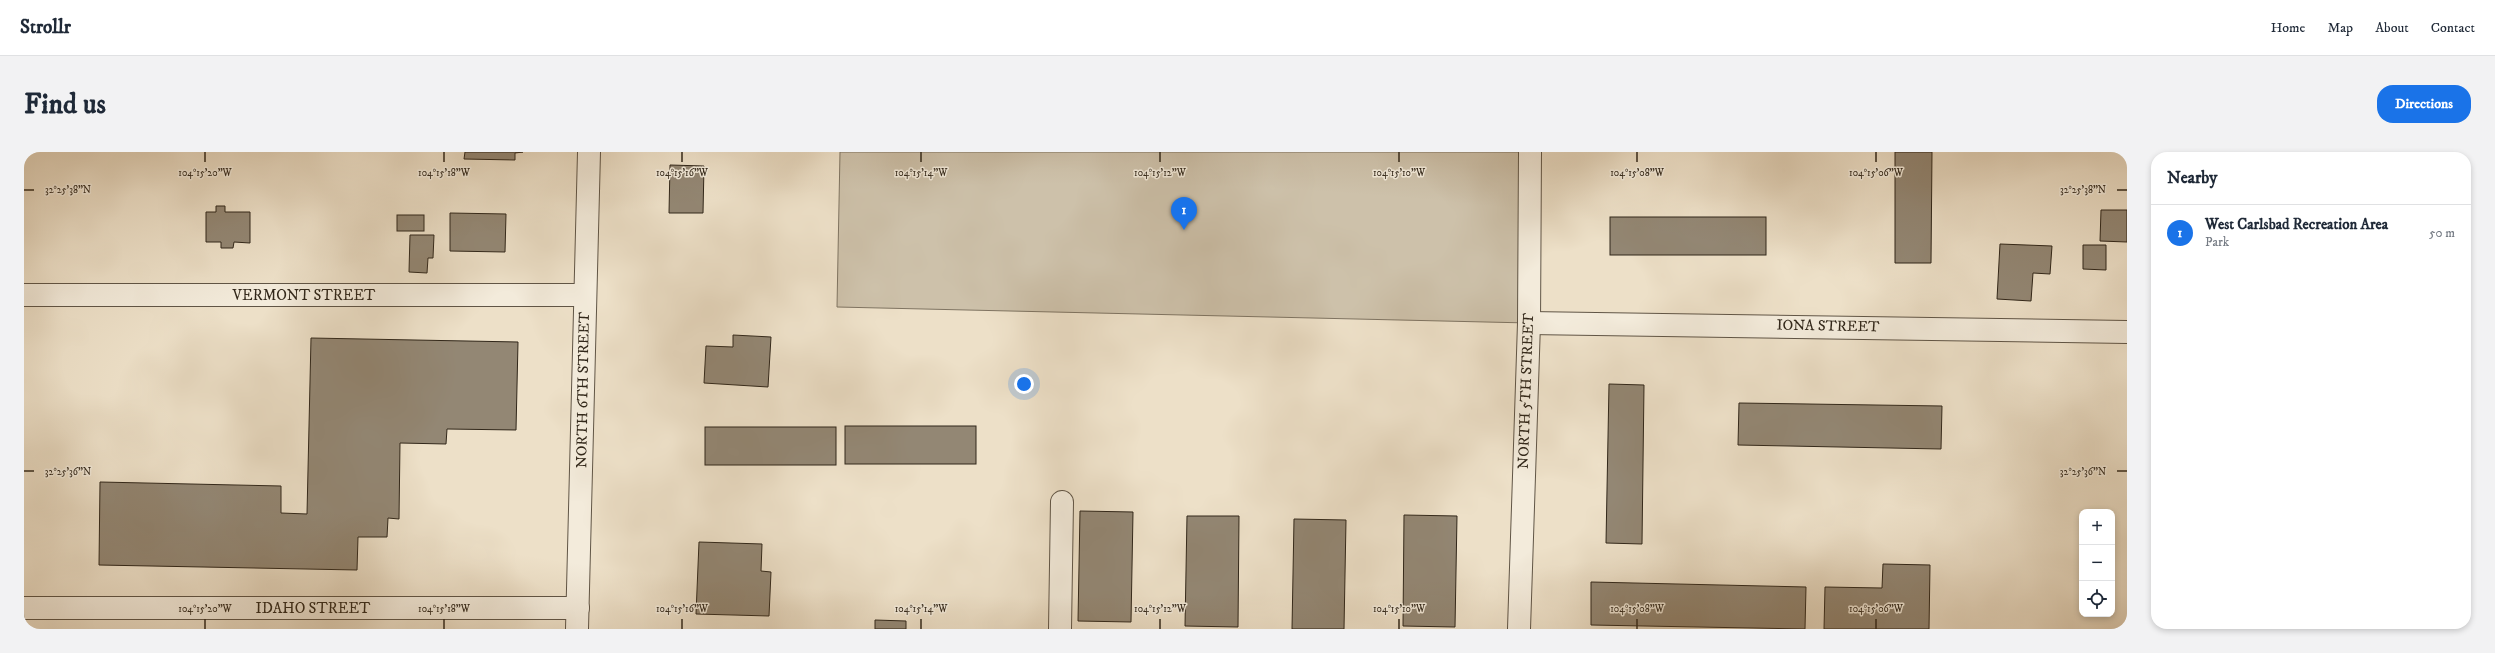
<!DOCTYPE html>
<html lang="en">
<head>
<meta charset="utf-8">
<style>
  :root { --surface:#fff; --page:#f2f2f3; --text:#1f2937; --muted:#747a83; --line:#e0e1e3; --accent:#1a73e8 }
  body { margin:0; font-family:"IM FELL DW Pica",serif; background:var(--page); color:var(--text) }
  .controls { position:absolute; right:12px; bottom:12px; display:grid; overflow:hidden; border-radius:8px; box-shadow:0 2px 6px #0003 }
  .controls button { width:36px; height:36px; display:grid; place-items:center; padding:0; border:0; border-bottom:1px solid var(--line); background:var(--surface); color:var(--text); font:20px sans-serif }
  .you { position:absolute; left:1000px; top:232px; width:14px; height:14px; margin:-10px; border:3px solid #fff; border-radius:50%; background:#1a73e8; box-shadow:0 0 0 6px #1a73e833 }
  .badge { display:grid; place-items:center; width:26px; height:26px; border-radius:50%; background:var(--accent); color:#fff; font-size:13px; font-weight:700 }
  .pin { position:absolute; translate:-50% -33px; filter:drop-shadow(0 1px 2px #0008) }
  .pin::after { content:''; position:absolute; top:21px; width:14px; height:12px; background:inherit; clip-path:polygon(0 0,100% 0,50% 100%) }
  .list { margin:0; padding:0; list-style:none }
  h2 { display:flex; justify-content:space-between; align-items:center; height:52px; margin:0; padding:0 16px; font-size:17px }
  h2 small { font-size:13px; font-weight:400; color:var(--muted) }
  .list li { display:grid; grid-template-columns:26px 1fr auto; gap:12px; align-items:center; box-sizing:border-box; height:56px; padding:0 16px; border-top:1px solid var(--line) }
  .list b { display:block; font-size:15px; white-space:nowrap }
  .list p { margin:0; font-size:13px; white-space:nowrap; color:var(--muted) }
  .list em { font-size:13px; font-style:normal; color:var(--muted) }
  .icon { flex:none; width:22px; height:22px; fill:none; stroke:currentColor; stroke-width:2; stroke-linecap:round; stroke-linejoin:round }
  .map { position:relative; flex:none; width:2103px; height:477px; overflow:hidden; border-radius:16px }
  header { display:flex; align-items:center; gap:24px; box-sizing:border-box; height:56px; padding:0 20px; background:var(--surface); border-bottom:1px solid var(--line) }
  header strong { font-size:19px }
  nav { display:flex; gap:22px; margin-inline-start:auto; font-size:14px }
  .intro { display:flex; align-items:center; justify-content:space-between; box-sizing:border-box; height:96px; padding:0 24px }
  h1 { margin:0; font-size:28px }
  .button { padding:10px 18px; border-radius:16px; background:var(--accent); color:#fff; font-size:14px; font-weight:700 }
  main { display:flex; gap:24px; padding:0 24px }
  aside { flex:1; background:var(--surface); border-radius:16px; box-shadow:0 2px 6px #0003 }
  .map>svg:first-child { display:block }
  .green { fill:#cdc1aa; stroke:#7f7462 }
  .building { fill:#938774; stroke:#31271a }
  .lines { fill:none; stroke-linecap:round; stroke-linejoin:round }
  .minor-casing { stroke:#605546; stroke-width:24 }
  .minor { stroke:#f3ebdb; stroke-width:22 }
  .ticks { fill:none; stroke:#31271a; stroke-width:1.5 }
  .labels { text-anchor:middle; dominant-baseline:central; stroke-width:3; stroke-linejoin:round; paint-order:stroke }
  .street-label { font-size:15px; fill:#31271a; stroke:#f3ebdb }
  .ticks-label { font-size:10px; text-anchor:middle; fill:#31271a; stroke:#f3ebdb; stroke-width:3; stroke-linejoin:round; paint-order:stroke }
</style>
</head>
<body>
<header>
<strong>Strollr</strong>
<nav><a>Home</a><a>Map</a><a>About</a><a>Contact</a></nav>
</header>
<div class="intro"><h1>Find us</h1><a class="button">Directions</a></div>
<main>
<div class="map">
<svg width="2103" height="477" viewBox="0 0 2103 477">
  <rect width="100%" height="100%" fill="#ede0c8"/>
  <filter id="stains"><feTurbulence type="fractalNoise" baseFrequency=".005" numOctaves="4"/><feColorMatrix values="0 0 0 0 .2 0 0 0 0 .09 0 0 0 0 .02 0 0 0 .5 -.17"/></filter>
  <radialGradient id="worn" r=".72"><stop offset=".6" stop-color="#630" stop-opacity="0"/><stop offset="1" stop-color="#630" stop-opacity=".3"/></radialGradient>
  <polygon class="green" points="816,0 1506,0 1505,171 813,155"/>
  <g class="building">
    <polygon points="441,0 499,0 491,1 491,8 440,7"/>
    <polygon points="1871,0 1908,0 1907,111 1871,111"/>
    <polygon points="646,13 680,14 679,61 645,61"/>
    <polygon points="192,54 201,54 201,60 226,60 226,91 210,90 209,96 197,96 197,90 182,90 182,60 192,60"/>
    <polygon points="2077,58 2103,58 2103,90 2076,89"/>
    <polygon points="426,61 482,62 481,100 426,99"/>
    <rect x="373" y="63" width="27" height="16"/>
    <rect x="1586" y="65" width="156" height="38"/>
    <polygon points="386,83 410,83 409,106 404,106 403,121 385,120"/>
    <polygon points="1976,92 2028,94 2026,122 2009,121 2007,149 1973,147"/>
    <polygon points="2059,93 2082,93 2082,118 2059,117"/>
    <polygon points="709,183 747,185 744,235 680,231 682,194 709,195"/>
    <polygon points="287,186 494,190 492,278 423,277 422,292 376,291 375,367 364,366 363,385 334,385 333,418 75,413 76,330 257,334 257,361 283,362"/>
    <polygon points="1585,232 1620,233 1618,392 1582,391"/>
    <polygon points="1715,251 1918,254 1917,297 1714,293"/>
    <rect x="821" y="274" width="131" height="38"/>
    <rect x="681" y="275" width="131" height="38"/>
    <polygon points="1056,359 1109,360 1107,470 1054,469"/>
    <polygon points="1380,363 1433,364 1431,475 1379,474"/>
    <polygon points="1163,364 1215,364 1214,475 1161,474"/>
    <polygon points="1270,367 1322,368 1320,477 1268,477"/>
    <polygon points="675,390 738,392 737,419 747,420 745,464 672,462"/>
    <polygon points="1859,412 1906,413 1905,477 1800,477 1801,435 1858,436"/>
    <polygon points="1567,430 1782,435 1781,477 1567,473"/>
    <polygon points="851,468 882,469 882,477 851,477"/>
  </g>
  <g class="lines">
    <defs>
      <g id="minor">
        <polyline points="0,143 561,143"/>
        <polyline points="1505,171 2103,180"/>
        <polyline points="0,456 554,456"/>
        <polyline points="553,477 565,0"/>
        <polyline points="1036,477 1038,350"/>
        <polyline points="1495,477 1505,171 1506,0"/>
      </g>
    </defs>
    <use href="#minor" class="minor-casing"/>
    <use href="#minor" class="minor"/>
  </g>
  <path class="ticks" d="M 181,0 L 181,10M 420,0 L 420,10M 658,0 L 658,10M 897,0 L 897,10M 1136,0 L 1136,10M 1375,0 L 1375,10M 1613,0 L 1613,10M 1852,0 L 1852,10M 0,38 L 10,38M 2093,38 L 2103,38M 0,319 L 10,319M 2093,319 L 2103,319M 181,467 L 181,477M 420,467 L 420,477M 658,467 L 658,477M 897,467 L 897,477M 1136,467 L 1136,477M 1375,467 L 1375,477M 1613,467 L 1613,477M 1852,467 L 1852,477"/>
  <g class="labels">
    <g class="street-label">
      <text x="280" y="143">VERMONT STREET</text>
      <text transform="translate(1804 174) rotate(1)">IONA STREET</text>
      <text transform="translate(559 238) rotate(-89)">NORTH 6TH STREET</text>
      <text transform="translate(1502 239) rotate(-88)">NORTH 5TH STREET</text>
      <text x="289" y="456">IDAHO STREET</text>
    </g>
  </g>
  <g class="ticks-label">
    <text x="181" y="24">104°15'20"W</text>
    <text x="420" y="24">104°15'18"W</text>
    <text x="658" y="24">104°15'16"W</text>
    <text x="897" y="24">104°15'14"W</text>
    <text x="1136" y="24">104°15'12"W</text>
    <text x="1375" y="24">104°15'10"W</text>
    <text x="1613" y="24">104°15'08"W</text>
    <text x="1852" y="24">104°15'06"W</text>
    <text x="44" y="41">32°25'38"N</text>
    <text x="2059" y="41">32°25'38"N</text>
    <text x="44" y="323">32°25'36"N</text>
    <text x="2059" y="323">32°25'36"N</text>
    <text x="181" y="460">104°15'20"W</text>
    <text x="420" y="460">104°15'18"W</text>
    <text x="658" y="460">104°15'16"W</text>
    <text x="897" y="460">104°15'14"W</text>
    <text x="1136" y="460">104°15'12"W</text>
    <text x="1375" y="460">104°15'10"W</text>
    <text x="1613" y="460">104°15'08"W</text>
    <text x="1852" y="460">104°15'06"W</text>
  </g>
  <rect width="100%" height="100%" filter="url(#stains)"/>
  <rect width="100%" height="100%" fill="url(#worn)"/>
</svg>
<div class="controls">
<button>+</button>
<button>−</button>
<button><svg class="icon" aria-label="locate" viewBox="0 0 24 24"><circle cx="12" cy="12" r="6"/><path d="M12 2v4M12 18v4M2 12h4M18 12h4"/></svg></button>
</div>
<div class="you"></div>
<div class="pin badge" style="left:1160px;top:78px">1</div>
</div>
<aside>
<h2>Nearby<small></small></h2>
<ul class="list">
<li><span class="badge">1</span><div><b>West Carlsbad Recreation Area</b><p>Park</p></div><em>50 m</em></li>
</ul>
</aside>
</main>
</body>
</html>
